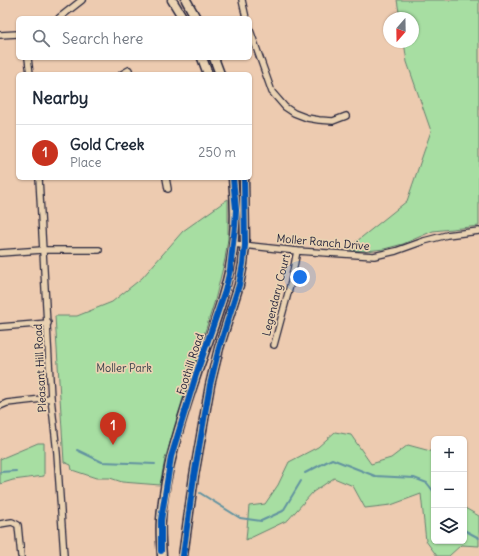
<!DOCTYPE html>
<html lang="en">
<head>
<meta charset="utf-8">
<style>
  :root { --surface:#fff; --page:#f2f2f3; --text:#1f2937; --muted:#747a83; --line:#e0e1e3; --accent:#c8321e }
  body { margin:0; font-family:Delius,sans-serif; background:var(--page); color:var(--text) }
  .controls { position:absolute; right:12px; bottom:12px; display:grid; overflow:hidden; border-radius:6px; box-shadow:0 1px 3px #0004 }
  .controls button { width:36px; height:36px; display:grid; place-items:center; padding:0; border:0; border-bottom:1px solid var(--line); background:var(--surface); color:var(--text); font:20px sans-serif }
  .compass { position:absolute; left:383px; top:12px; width:36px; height:36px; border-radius:50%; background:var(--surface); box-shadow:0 1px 3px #0004; rotate:200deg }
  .you { position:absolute; left:300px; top:277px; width:14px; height:14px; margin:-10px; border:3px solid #fff; border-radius:50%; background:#1a73e8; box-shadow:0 0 0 6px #1a73e833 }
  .badge { display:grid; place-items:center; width:26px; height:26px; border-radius:50%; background:var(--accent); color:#fff; font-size:13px; font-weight:700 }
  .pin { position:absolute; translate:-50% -33px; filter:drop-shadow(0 1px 2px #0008) }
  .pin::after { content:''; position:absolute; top:21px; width:14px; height:12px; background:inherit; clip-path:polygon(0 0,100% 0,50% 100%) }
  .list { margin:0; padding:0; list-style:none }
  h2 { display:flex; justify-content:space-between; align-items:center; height:52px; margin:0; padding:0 16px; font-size:17px }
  h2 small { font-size:13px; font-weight:400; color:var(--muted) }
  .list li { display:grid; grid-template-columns:26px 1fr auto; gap:12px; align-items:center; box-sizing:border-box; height:56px; padding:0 16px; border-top:1px solid var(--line) }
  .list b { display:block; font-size:15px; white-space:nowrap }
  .list p { margin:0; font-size:13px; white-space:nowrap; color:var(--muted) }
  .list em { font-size:13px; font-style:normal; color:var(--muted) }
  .icon { flex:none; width:22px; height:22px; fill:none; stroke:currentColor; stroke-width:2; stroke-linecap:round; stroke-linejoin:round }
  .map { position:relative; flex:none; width:479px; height:556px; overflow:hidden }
  .search { position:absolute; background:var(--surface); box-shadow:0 1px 3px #0004; left:16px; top:16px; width:236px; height:44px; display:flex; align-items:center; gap:10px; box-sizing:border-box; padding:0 14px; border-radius:6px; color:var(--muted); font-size:15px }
  .panel { position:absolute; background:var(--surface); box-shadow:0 1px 3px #0004; left:16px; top:72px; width:236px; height:108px; border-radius:6px }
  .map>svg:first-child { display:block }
  .green { fill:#a7dea2; stroke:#64806e }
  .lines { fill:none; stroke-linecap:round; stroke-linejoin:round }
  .stream { stroke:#6293a0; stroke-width:2 }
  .street-casing { stroke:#22223b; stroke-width:8 }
  .secondary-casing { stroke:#22223b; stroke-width:11 }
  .street { stroke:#ead2b2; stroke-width:5.5 }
  .secondary { stroke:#ead2b2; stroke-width:8 }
  .cycleway-casing { stroke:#ead2b2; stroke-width:8 }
  .cycleway { stroke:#0057b8; stroke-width:6 }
  .labels { text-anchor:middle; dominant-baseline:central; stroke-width:3.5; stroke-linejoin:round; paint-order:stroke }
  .street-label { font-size:11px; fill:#22223b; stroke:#ead2b2 }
  .park-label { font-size:11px; fill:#363e4a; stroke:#ead2b2 }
</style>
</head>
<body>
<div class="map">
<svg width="479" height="556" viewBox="0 0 479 556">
  <rect width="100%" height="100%" fill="#edcbb0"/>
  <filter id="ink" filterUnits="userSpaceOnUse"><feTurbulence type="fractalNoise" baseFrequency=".025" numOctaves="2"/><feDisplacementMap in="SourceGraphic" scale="8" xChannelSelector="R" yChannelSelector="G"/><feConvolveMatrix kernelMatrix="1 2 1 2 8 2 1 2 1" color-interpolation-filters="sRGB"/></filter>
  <g filter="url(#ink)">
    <g class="green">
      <polygon points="397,0 479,0 479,226 433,231 403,244 384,249 366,251 350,250 352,245 407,201 431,131 407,62 404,42 413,42 413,18 400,18"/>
      <polygon points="228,199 228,238 225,259 215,300 165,459 160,485 122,482 110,478 96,478 72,470 71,465 64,462 55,316 77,316 112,302 142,278 183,231"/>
      <polygon points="335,432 351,435 371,464 391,458 408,445 434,452 434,541 464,541 464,506 465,508 479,516 479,546 461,545 449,556 437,556 426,541 421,494 391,505 365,508 353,486 334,478 313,492 288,520 246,540 249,506 265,504 278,485 289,462 318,447"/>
      <polygon points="38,443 44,443 44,476 13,480 0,484 0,459"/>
    </g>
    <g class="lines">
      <g class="stream">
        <polyline points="77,450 102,462 155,464"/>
        <polyline points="0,472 16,471"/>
        <polyline points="305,473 332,459 375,476 414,478 427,483 434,492"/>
        <polyline points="200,493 240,518 261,521 283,511 301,481"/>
        <polyline points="464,530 479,538"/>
      </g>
      <defs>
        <g id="street">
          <polyline points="242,0 246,18"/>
          <polyline points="59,18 82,0"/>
          <polyline points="250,30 272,92 285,107 294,113 307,118 319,120 333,121 346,116"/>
          <polyline points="0,35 18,34"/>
          <polyline points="28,58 30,74"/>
          <polyline points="122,74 129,70"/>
          <polyline points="39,178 51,398 57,453 64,556"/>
          <polyline points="166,178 168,189"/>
          <polyline points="233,244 297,251 374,256 396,251 424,241 447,235 479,231"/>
          <polyline points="0,253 42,250 99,250"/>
          <polyline points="0,327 48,323"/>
          <polyline points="274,345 291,282 297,251"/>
          <polyline points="0,406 7,403 51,398"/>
          <polyline points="0,524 12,522 18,525 21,556"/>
        </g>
        <g id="secondary">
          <polyline points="172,0 183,18"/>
          <polyline points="186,0 196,18"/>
          <polyline points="202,58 208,74"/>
          <polyline points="214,58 220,74"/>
          <path d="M 162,556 C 161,544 160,532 161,520 C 164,473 182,417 197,373 C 209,339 222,306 229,272 C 236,241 236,209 233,178"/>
          <polyline points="183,556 194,476 210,385 219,348 239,285 243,264 245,245 244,178"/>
        </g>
      </defs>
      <use href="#street" class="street-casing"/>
      <use href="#secondary" class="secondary-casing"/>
      <use href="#street" class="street"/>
      <use href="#secondary" class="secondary"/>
      <defs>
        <g id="cycleway">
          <polyline points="161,551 161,520 171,457 196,375 225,291 230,270 235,226 236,210 233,178"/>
          <polyline points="183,556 194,476 210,385 219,348 239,285 243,264 245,245 244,178"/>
        </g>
      </defs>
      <use href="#cycleway" class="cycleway-casing"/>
      <use href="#cycleway" class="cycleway"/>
    </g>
  </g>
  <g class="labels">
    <g class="street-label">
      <text transform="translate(323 242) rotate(5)">Moller Ranch Drive</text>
      <text transform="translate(276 295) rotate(-76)">Legendary Court</text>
      <text transform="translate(190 364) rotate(-72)">Foothill Road</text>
      <text transform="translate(40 368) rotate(-93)">Pleasant Hill Road</text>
    </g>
    <g class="park-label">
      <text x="124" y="368">Moller Park</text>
    </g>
  </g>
</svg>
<div class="controls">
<button>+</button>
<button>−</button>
<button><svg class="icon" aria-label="layers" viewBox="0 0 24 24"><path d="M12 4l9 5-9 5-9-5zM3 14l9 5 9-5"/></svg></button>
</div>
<svg class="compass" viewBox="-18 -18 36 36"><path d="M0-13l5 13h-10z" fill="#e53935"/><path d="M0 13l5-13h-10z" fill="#747a83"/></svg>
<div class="you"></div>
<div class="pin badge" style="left:113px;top:445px">1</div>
<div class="search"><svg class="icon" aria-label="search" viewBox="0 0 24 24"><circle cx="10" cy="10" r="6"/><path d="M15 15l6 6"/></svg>Search here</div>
<section class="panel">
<h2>Nearby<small></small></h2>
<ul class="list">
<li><span class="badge">1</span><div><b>Gold Creek</b><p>Place</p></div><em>250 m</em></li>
</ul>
</section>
</div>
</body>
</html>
